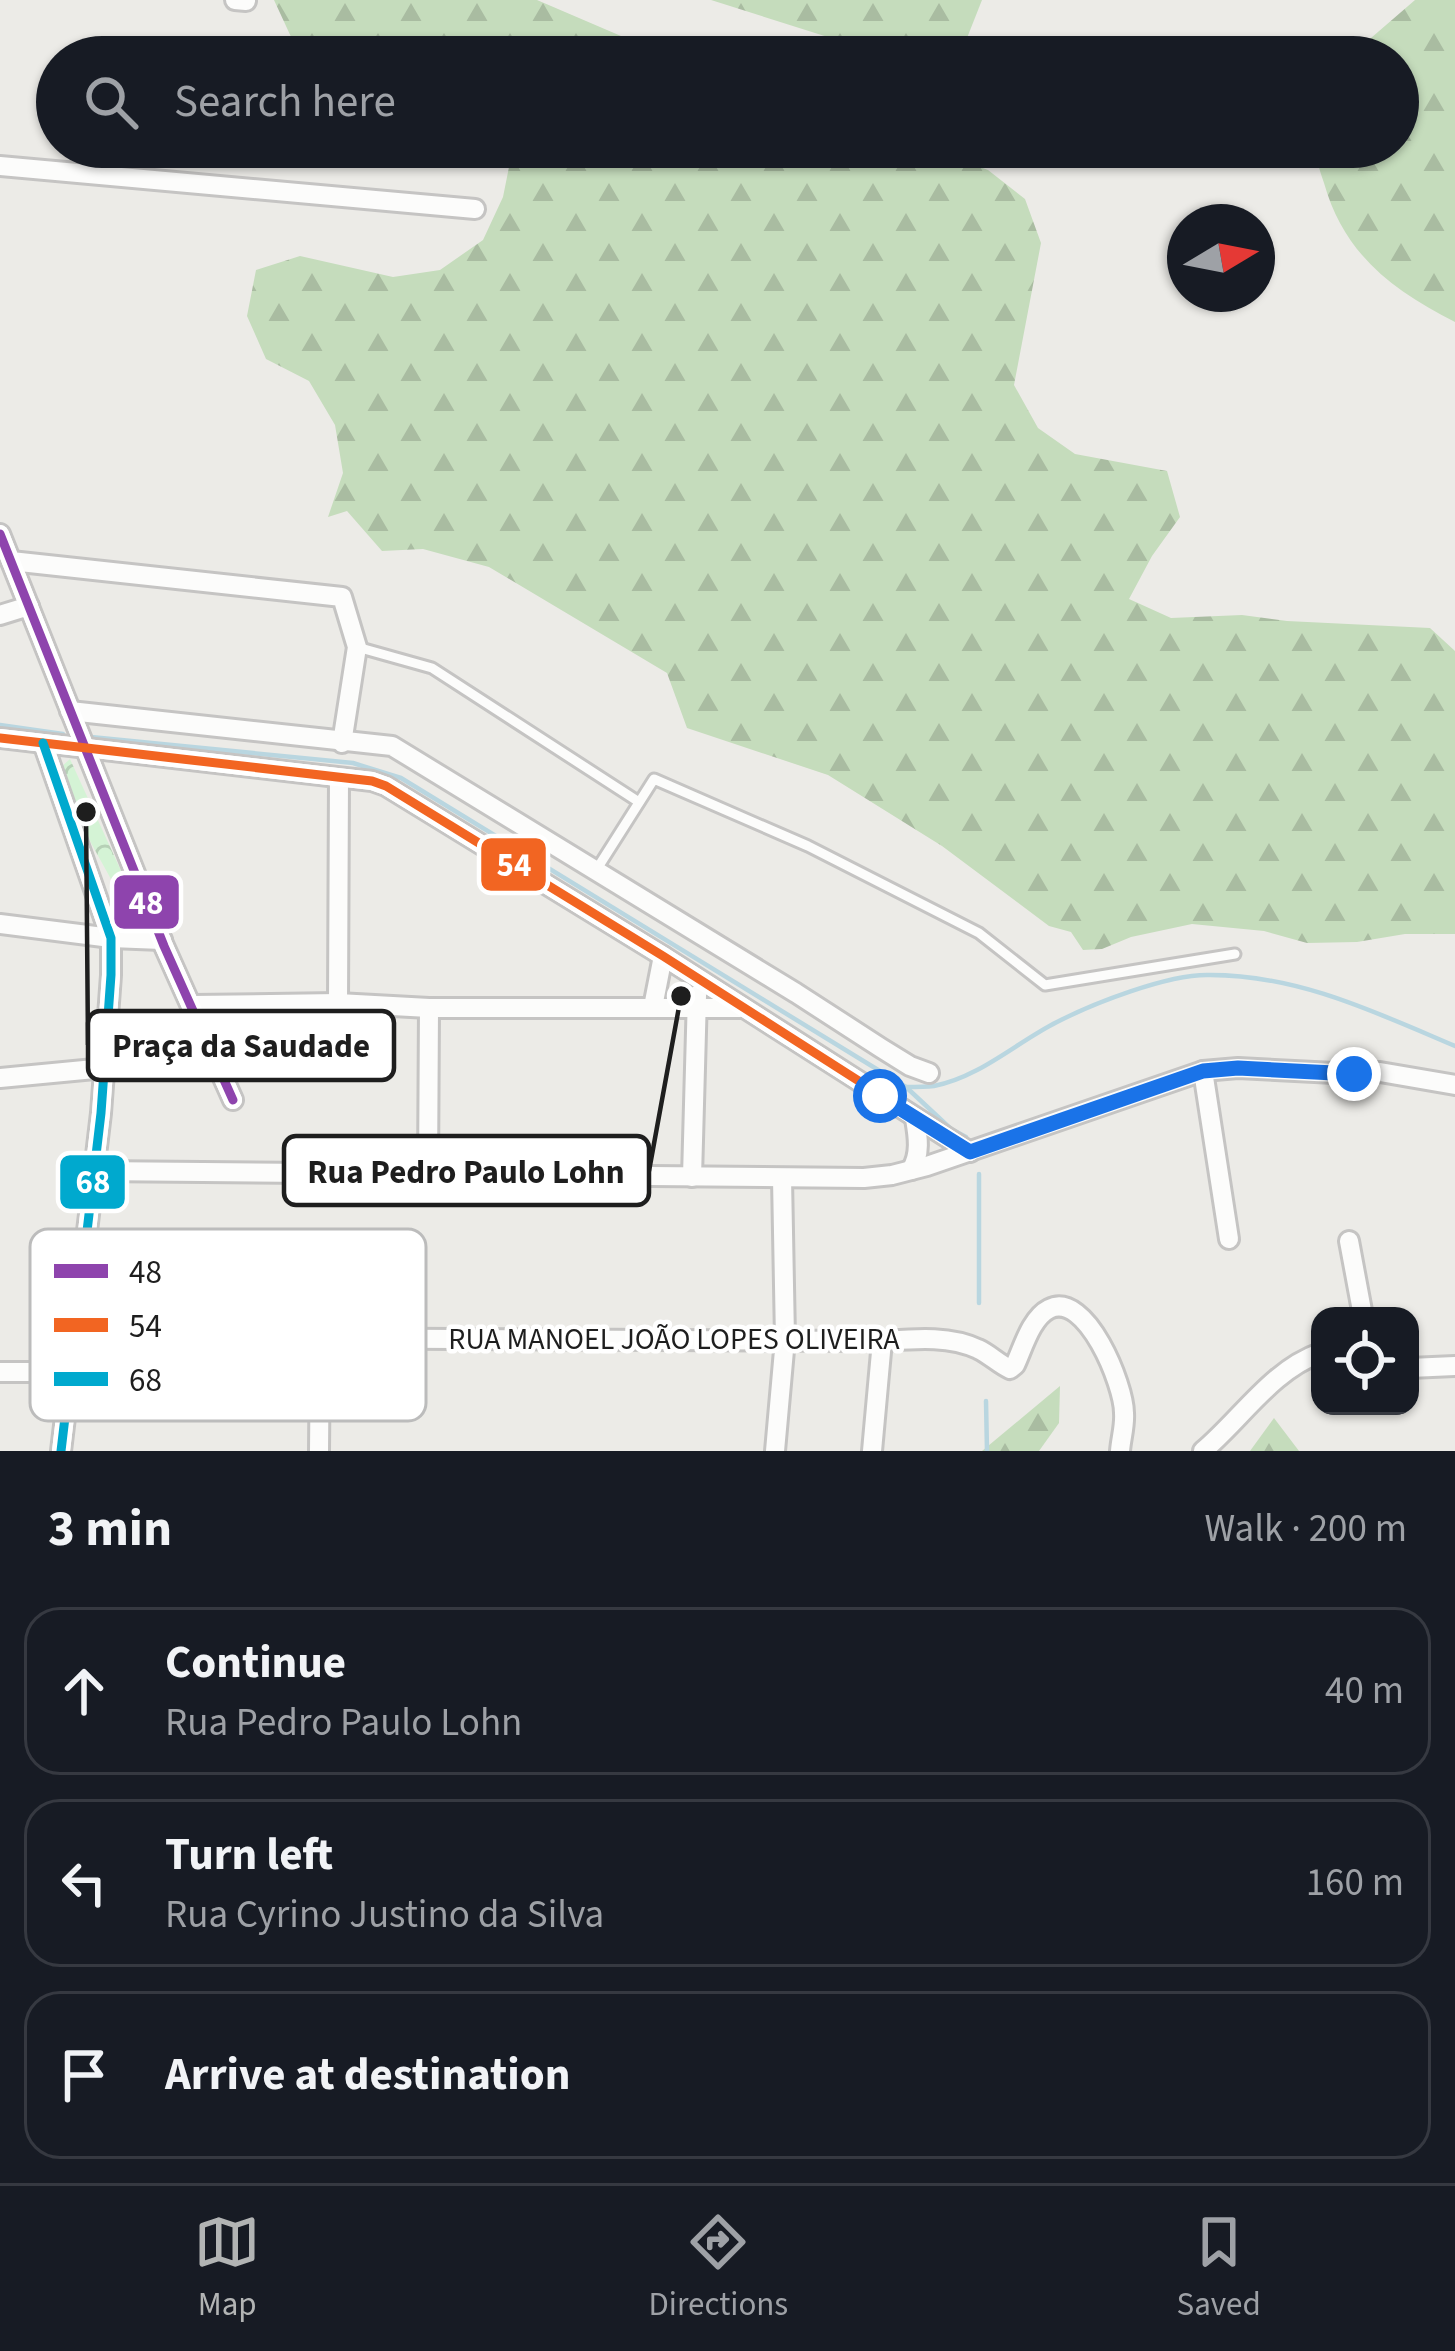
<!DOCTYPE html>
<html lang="en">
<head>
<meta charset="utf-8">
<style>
  :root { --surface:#171b24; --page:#20242c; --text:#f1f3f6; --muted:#9ea1a6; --line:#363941; --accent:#b2b4b4 }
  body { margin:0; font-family:"Source Sans 3",sans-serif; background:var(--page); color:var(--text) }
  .controls { position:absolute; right:36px; bottom:36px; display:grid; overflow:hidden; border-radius:24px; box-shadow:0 3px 9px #0004 }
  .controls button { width:108px; height:108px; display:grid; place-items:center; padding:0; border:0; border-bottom:3px solid var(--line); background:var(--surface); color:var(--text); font:60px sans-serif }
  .compass { position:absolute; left:1167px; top:204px; width:108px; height:108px; border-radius:50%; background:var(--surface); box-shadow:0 3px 9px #0004; rotate:80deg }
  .stop { position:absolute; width:36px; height:36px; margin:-27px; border:9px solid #1a73e8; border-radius:50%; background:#fff }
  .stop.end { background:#1a73e8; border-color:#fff; box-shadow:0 3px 12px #0008 }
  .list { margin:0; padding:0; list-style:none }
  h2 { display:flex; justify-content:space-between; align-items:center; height:156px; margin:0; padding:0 48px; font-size:51px }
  h2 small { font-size:39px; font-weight:400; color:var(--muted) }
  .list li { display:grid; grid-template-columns:78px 1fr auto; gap:36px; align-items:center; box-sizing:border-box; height:168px; margin:0 24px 24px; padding:0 24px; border:3px solid var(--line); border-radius:36px }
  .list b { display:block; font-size:45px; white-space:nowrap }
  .list p { margin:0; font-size:39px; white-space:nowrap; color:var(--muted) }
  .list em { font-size:39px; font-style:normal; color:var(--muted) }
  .icon { flex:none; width:66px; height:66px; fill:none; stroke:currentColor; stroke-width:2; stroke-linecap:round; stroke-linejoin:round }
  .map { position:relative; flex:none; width:1455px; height:1451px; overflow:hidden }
  .search { position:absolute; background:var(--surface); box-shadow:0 3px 9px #0004; left:36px; right:36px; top:36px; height:132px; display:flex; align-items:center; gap:30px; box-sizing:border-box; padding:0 42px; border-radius:66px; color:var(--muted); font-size:45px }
  .sheet { height:732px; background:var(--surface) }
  nav { display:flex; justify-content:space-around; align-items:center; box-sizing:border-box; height:168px; border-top:3px solid var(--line); background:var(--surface); font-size:33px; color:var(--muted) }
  nav a { display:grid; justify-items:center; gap:6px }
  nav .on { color:var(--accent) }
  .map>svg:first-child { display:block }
  .forest { fill:url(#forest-firs) }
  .park { fill:url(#park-crowns) }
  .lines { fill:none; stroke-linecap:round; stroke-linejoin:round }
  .stream { stroke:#b9d6e0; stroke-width:4.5 }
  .service-casing { stroke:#c5c4c3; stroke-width:15 }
  .minor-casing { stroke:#c5c4c3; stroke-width:24 }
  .service { stroke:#fcfcfb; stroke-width:9 }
  .minor { stroke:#fcfcfb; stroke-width:18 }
  .bus-1-casing { stroke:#fff; stroke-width:18 }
  .bus-2-casing { stroke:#fff; stroke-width:18 }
  .bus-3-casing { stroke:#fff; stroke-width:18 }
  .bus-1 { stroke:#8e44ad; stroke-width:9 }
  .bus-2 { stroke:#f26522; stroke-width:9 }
  .bus-3 { stroke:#00a9ce; stroke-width:9 }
  .route { stroke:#1a73e8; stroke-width:15 }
  .labels { text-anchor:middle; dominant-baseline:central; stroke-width:9; stroke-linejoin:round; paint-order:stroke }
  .street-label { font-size:30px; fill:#1e1e1e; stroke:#fff }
  .key { fill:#fff; stroke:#bcbcbc; stroke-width:3 }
  .key-label { font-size:33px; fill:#1e1e1e }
  .leader { fill:none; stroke:#1e1e1e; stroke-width:4.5 }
  .callout-dot { fill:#1e1e1e; stroke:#fff; stroke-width:4.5 }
  .callout { fill:#fff; stroke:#1e1e1e; stroke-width:4.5 }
  .callout-label { font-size:33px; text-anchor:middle; font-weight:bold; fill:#1e1e1e }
  .line-badge { stroke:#fff; stroke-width:4.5 }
  .badge-label { font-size:33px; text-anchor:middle; font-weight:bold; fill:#fff }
</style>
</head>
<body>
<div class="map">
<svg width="1455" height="1451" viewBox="0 0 1455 1451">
  <defs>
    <pattern id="forest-firs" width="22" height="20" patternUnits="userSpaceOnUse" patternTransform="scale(3)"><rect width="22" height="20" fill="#c5dcbc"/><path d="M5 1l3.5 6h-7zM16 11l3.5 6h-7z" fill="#a9bca1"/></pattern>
    <pattern id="park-crowns" width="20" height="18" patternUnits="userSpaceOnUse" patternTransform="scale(3)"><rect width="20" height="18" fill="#d4f3d5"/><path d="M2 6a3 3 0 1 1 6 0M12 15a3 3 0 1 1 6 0" fill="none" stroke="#b6d0b6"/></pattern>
  </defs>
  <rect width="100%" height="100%" fill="#ecebe7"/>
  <g class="forest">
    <polygon points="274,0 537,0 670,57 280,57 292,39"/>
    <polygon points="711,0 982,0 967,38 946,57 891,57"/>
    <path d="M 1415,0 L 1455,0 L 1455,322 C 1392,290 1344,254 1324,183 C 1320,171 1316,160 1316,147 L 1398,147 L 1398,57 L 1349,57 Z"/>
    <polygon points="508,147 926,147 988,170 1025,199 1041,243 1014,385 1038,428 1075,454 1167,471 1180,517 1152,556 1129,599 1171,618 1242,615 1287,621 1430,628 1455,651 1455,934 1405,934 1357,942 1307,943 1264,931 1192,924 1131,937 1102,949 1083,950 1071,932 1049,926 942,846 828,775 687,728 667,673 489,567 423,549 382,551 347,511 328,517 343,473 335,425 309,381 266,359 247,316 256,270 300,256 393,277 440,270 483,240 503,197 512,152"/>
    <polygon points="1060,1386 1059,1423 1039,1451 982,1451"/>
    <polygon points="1274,1418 1299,1451 1250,1451"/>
  </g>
  <polygon class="park" points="70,759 143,919 130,926 117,922 112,881 91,843 60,768"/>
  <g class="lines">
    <g class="stream">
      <polyline points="0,725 63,734"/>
      <polyline points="91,737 353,763 401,778 906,1087 951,1129 966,1137"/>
      <path d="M 906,1087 C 915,1087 925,1087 934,1086 C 980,1077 1017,1042 1057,1022 C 1094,1003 1166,975 1207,975 C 1296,974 1375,1012 1455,1046"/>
      <polyline points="979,1174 979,1303"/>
      <polyline points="986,1401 987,1451"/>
    </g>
    <defs>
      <g id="service">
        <polyline points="357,647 432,668 639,802"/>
        <polyline points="595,872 654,779 808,846 979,933 1045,985 1235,954"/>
      </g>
      <g id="minor">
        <polyline points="235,0 246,1"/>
        <polyline points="0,166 475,209"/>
        <polyline points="0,534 164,946 233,1100"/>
        <polyline points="11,561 342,597 357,647 342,743"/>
        <polyline points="0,615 29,606"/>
        <polyline points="70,711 392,746 796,993 881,1048 910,1066 929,1073"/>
        <polyline points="0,738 372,781 386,786 663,956 970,1152"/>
        <polyline points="43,743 111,938 111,975 101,1113 61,1451"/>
        <polyline points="0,924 111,938 162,940"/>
        <polyline points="338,1003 339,778"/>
        <polyline points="193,1005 338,1003 429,1008 740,1008"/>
        <polyline points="653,1007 663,956"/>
        <polyline points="1203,1071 1229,1239"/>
        <polyline points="0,1078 105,1068"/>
        <path d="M 911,1170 C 921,1155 918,1136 915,1119"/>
        <polyline points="95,1171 864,1178 892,1175 927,1166 1203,1071 1238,1068 1354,1074 1380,1072 1455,1085"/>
        <polyline points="428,1176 429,1008"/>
        <polyline points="692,1177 697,995"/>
        <polyline points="1349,1241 1363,1316"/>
        <path d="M 75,1337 L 882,1341 C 912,1339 949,1335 978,1349 C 989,1354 999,1364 1010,1369 L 1015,1365 C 1023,1348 1031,1318 1049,1309 C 1086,1290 1124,1385 1124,1413 C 1125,1426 1121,1438 1120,1451"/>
        <polyline points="1410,1368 1455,1366"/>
        <polyline points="0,1372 70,1372"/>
        <polyline points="319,1451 320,1338"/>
        <polyline points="775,1451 785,1339 782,1178"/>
        <polyline points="872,1451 882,1341"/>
        <path d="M 1203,1451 C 1241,1419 1272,1370 1320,1353"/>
      </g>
    </defs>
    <use href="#service" class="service-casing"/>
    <use href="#minor" class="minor-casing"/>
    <use href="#service" class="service"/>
    <use href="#minor" class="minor"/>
    <defs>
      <polyline id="bus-1" points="0,534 164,946 233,1100"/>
      <polyline id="bus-2" points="0,738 372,781 386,786 663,956 970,1152"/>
      <polyline id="bus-3" points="43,743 111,938 111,975 101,1113 61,1451"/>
    </defs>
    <use href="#bus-1" class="bus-1-casing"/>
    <use href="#bus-2" class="bus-2-casing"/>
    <use href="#bus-3" class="bus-3-casing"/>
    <use href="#bus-1" class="bus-1"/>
    <use href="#bus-2" class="bus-2"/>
    <use href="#bus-3" class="bus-3"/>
  </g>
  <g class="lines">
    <polyline class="route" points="880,1096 970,1152 1203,1071 1238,1068 1354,1074"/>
  </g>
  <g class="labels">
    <g class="street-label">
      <text x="674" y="1339">RUA MANOEL JOÃO LOPES OLIVEIRA</text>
    </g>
  </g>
  <rect x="30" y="1229" width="396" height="192" rx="18" class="key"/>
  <rect x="54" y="1264" width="54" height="14" fill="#8e44ad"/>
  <rect x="54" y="1318" width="54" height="14" fill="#f26522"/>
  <rect x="54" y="1372" width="54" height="14" fill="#00a9ce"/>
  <g class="key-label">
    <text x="129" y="1283">48</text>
    <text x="129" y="1337">54</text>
    <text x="129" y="1391">68</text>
  </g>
  <path class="leader" d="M86 812L88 1045M681 996L649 1171"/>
  <g class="callout-dot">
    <circle cx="86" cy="812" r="12"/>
    <circle cx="681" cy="996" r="12"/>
  </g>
  <g class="callout">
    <rect x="88" y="1011" width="306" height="69" rx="12"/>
    <rect x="284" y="1136" width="365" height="69" rx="12"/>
  </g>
  <g class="callout-label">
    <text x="241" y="1057">Praça da Saudade</text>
    <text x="466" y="1183">Rua Pedro Paulo Lohn</text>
  </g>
  <g class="line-badge">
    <rect x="479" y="836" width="69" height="57" rx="12" fill="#f26522"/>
    <rect x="112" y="873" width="69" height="58" rx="12" fill="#8e44ad"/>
    <rect x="58" y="1153" width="69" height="58" rx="12" fill="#00a9ce"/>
  </g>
  <g class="badge-label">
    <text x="514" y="876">54</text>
    <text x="146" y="914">48</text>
    <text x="93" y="1193">68</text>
  </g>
</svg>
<div class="controls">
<button><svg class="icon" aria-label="locate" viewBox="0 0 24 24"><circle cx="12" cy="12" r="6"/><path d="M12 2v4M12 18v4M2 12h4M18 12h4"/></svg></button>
</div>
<svg class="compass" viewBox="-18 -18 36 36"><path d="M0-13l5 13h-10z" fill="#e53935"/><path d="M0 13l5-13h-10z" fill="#9ea1a6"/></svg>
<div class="stop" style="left:880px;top:1096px"></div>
<div class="stop end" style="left:1354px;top:1074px"></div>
<div class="search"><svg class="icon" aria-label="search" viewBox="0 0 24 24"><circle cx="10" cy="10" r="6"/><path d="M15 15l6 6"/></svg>Search here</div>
</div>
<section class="sheet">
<h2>3 min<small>Walk · 200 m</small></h2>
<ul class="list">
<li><svg class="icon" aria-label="ahead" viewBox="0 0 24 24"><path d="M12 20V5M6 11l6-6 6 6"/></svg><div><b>Continue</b><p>Rua Pedro Paulo Lohn</p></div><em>40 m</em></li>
<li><svg class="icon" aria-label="left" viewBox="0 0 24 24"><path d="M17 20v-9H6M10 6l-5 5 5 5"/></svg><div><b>Turn left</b><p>Rua Cyrino Justino da Silva</p></div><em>160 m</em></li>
<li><svg class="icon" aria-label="arrive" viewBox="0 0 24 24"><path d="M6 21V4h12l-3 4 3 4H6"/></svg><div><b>Arrive at destination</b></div></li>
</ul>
</section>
<nav>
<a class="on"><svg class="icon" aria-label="map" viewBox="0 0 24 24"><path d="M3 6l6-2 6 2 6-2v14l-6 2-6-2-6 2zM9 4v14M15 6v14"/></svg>Map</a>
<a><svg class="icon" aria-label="directions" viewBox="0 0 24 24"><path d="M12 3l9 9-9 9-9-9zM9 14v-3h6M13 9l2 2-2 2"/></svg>Directions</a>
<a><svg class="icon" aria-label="saved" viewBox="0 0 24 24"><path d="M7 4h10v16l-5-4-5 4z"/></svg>Saved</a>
</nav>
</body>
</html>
